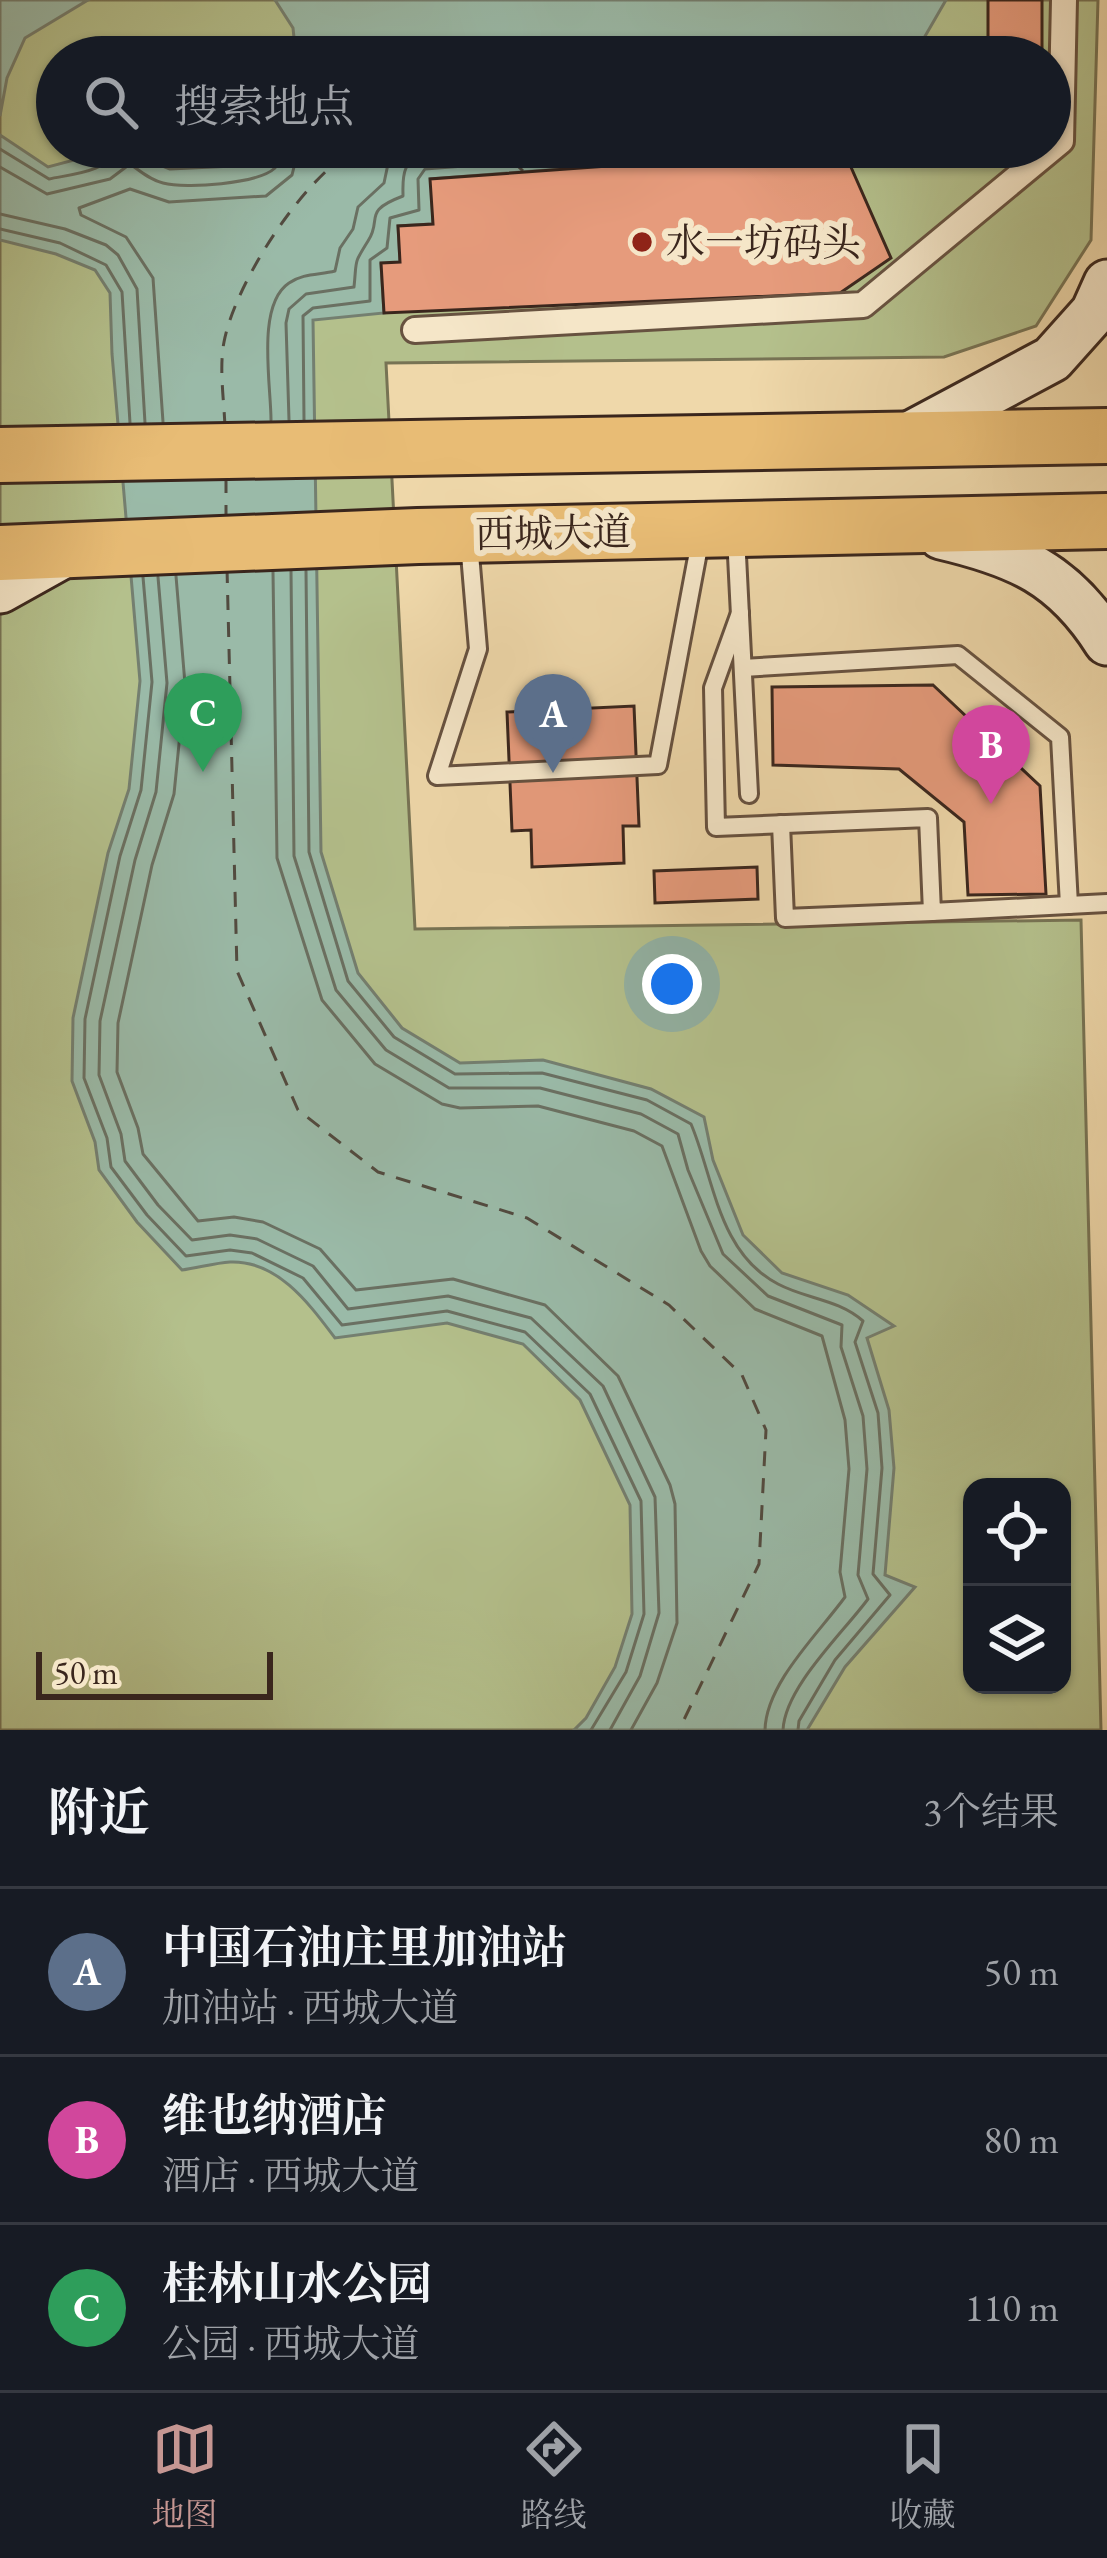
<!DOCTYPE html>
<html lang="zh">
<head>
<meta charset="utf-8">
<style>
  :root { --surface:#171b24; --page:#242831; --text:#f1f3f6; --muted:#9ea1a6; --line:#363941; --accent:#c59692 }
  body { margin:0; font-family:"EB Garamond","Noto Serif SC",serif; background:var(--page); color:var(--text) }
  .controls { position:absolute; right:36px; bottom:36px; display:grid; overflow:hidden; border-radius:24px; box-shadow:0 3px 9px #0004 }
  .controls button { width:108px; height:108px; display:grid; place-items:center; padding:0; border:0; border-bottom:3px solid var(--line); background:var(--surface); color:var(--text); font:60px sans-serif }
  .scale { position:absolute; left:36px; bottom:30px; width:237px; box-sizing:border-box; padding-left:12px; border:6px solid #3a261d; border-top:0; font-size:33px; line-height:42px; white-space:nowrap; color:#3a261d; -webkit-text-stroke:9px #f5e6c8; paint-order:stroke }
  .you { position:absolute; left:672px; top:984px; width:42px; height:42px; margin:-30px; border:9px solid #fff; border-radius:50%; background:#1a73e8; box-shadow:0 0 0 18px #1a73e833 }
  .badge { display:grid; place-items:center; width:78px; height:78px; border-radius:50%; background:var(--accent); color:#fff; font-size:39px; font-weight:700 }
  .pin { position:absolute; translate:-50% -99px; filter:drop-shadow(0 3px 6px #0008) }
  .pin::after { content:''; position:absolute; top:63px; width:42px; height:36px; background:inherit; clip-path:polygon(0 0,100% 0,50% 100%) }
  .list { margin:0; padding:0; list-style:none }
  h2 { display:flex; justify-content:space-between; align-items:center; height:156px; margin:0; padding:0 48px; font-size:51px }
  h2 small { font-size:39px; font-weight:400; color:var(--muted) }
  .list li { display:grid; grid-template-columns:78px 1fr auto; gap:36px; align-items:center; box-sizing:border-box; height:168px; padding:0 48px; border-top:3px solid var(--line) }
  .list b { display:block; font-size:45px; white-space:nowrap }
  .list p { margin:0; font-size:39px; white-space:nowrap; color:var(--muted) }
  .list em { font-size:39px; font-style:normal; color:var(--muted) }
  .icon { flex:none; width:66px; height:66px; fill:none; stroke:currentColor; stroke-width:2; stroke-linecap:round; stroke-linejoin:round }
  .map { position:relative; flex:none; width:1107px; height:1730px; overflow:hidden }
  .search { position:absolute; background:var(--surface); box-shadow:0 3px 9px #0004; left:36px; right:36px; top:36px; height:132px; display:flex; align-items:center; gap:30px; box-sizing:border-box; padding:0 42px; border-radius:66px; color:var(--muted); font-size:45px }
  .sheet { height:660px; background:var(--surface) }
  nav { display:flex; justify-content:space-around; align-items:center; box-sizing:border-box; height:168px; border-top:3px solid var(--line); background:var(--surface); font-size:33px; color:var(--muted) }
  nav a { display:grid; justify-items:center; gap:6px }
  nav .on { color:var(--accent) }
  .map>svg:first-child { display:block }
  .green { fill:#b4c08c; stroke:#777354; stroke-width:3; fill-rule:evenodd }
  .water { fill:#9abaa8; stroke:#747f70; stroke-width:3 }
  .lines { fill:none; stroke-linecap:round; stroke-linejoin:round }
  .shore { stroke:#6a7062; stroke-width:3 }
  .ferry { stroke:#524b40; stroke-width:3; stroke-dasharray:15 12; stroke-linecap:butt }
  .building { fill:#e69b7c; stroke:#3a261d; stroke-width:3 }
  .service-casing { stroke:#675240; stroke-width:22 }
  .pedestrian-casing { stroke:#675240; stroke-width:30 }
  .secondary-casing { stroke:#3a261d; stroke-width:51 }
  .trunk-casing { stroke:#3a261d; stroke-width:60 }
  .service { stroke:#f5e6c8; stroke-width:16 }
  .pedestrian { stroke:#f5e6c8; stroke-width:24 }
  .secondary { stroke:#f5e6c8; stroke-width:45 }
  .trunk { stroke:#e8bc75; stroke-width:54 }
  .poi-dot { fill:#8f2418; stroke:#f5e6c8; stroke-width:4.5 }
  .labels { text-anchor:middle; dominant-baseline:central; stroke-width:12; stroke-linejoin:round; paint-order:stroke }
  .poi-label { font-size:39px; fill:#3a261d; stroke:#f5e6c8; text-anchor:start }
  .street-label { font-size:39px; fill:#3a261d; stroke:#f5e6c8 }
</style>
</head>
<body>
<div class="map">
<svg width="1107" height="1730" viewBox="0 0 1107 1730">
  <rect width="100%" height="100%" fill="#efd8aa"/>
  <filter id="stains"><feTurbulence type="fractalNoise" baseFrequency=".00167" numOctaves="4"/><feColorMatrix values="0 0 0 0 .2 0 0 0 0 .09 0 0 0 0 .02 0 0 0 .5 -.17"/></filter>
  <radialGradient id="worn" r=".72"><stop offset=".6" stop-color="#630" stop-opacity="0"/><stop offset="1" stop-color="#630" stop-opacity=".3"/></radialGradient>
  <path class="green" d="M 0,0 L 1098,0 L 1091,240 L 1036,326 L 944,357 L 386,363 L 415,929 L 1081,920 L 1101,1730 L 0,1730 ZM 57,57 L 1050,57 L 1050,147 L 57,147 ZM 972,1487 L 1062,1487 L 1062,1685 L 972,1685 Z"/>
  <g class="water">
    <polygon points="0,0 88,0 25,38 7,78 0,116"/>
    <polygon points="275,0 946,0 913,57 296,57 293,28"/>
    <path d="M 0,135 L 48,167 L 123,147 L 147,147 L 170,157 L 261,152 L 267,147 L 843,147 L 431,179 L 433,224 L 398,226 L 400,262 L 381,264 L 384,313 L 313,320 L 321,852 L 358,973 L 402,1028 L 460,1063 L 543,1060 L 651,1089 L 704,1117 L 713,1160 L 743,1235 L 782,1273 L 848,1295 L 894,1326 L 867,1338 L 889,1410 L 894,1468 L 885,1575 L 915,1587 L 845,1667 L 807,1730 L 574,1730 L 586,1718 L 615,1667 L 632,1614 L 630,1505 L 580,1400 L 523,1344 L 447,1323 L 335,1338 C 310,1305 278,1260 230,1262 C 214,1263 198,1268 182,1270 L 137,1222 L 99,1170 L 95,1142 L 72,1081 L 73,1018 L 108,853 L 129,789 L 140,681 L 112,354 L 110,293 L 95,270 L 56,254 L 0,240 Z"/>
  </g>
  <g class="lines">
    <g class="shore">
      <polyline points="146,147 150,161 170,169 255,165 264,158 266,147"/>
      <path d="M 0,149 L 49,179 C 72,174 111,172 116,147"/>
      <path d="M 0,167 L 47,194 L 110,179 L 130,164 C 140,171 150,180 163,183 C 186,189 258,184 275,168 L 281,147"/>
      <polyline points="0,214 65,229 106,245 118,255 137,289 145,423"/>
      <polyline points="0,229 60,243 106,265 122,292 130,423"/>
      <path d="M 271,420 C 271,384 256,305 289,283 C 303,273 320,275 335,271 L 340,248 L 353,229 L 358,207 L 384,183 L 388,164 L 400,147"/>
      <path d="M 289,420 L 286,323 L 289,309 L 306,294 L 354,287 C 357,259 353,265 368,241 C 383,218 361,212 403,196 C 403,187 402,177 406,168 C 420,142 473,149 498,147"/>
      <polyline points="304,420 303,316 313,308 370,301 370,260 387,248 390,218 419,210 418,179 425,169 713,147"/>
      <polyline points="163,422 153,278 126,237 81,215 79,208 130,189 169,202 266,196 292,175 299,147"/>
      <path d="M 291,571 L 294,856 L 336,990 L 386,1050 L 449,1088 L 540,1088 L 641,1114 L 678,1134 L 688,1170 L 723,1254 L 768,1296 L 842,1325 L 841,1347 L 863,1416 L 867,1469 L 858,1575 L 868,1599 C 843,1633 785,1687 783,1730"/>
      <path d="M 306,571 L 309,852 L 348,981 L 394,1037 L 455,1074 L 542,1073 L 647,1100 L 691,1124 C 714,1178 718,1253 778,1284 C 806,1299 838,1299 863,1321 L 855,1342 L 878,1413 L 882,1468 L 873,1574 L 890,1595 L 835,1660 L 799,1721 L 798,1730"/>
      <path d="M 273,572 L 277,858 L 322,1000 L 375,1064 L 442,1104 L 460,1108 L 538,1106 L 634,1131 L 662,1146 L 701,1251 L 710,1266 L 755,1309 L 822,1336 L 845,1420 L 849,1469 L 840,1572 L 845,1597 C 819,1633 766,1683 765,1730"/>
      <polyline points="176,576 185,684 174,794 152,865 118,1023 117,1072 138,1128 143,1154 198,1221 234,1217 263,1222 320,1249 356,1290 453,1279 545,1305 618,1376 670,1485 675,1504 677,1623 657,1683 631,1730"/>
      <polyline points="143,577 152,682 141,790 120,856 85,1019 84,1078 107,1138 111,1167 147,1215 186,1256 230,1250 252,1253 303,1278 342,1325 447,1311 525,1332 590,1394 641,1501 644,1614 626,1672 591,1730"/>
      <polyline points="158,577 167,683 156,792 135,860 100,1021 99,1075 121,1134 125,1161 158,1205 192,1240 230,1235 257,1239 313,1266 348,1309 448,1296 531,1318 603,1386 655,1497 659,1613 640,1676 610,1730"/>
    </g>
    <g class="ferry">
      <polyline points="498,147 523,171"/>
      <path d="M 225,427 C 224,400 219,368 224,342 C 235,283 305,174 359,147"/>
      <polyline points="226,478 226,517"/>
      <polyline points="227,568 237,971 298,1110 378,1172 527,1218 669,1305 742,1375 766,1430 759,1564 679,1730"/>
    </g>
  </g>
  <g class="building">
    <rect x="988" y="0" width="54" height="57"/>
    <polygon points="843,149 891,258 840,293 384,313 381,263 400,262 398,226 433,224 430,179"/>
    <polygon points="933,685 1040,786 1046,894 968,895 964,822 899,769 773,765 772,687"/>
    <polygon points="634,706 639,826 623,826 624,863 532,867 531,830 512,831 507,712"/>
    <polygon points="757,867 758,899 655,903 654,871"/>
  </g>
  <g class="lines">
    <defs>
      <g id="service">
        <polyline points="736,536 749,794"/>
        <polyline points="469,542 478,649 437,776 658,765 701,536"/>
        <polyline points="740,613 713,688 716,827 928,818 932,912 1107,903"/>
        <polyline points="743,668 958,655 1060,737 1069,905"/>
        <polyline points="781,824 785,918 932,912"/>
      </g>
      <polyline id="pedestrian" points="415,330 863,305 1061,141 1064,0"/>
      <g id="secondary">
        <polyline points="902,439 1052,359 1094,312 1107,283"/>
        <path d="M 941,536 C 1018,554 1064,574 1107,642"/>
        <polyline points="0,590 70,551"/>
      </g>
      <g id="trunk">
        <polyline points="0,455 1107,436"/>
        <polyline points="0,553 418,536 1107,521"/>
      </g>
    </defs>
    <use href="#service" class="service-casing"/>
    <use href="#pedestrian" class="pedestrian-casing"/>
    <use href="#secondary" class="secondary-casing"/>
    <use href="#trunk" class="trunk-casing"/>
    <use href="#service" class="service"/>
    <use href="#pedestrian" class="pedestrian"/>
    <use href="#secondary" class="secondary"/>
    <use href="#trunk" class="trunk"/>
  </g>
  <circle class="poi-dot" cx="642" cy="242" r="12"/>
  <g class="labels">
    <g class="poi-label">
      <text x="666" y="242">水一坊码头</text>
    </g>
    <g class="street-label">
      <text transform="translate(553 533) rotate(-1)">西城大道</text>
    </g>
  </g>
  <rect width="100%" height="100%" filter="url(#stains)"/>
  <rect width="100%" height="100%" fill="url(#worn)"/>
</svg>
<div class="controls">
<button><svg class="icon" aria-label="locate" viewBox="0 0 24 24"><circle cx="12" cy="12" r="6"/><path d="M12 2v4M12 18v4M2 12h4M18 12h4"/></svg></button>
<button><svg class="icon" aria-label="layers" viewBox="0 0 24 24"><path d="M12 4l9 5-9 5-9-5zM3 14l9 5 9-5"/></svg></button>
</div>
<div class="scale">50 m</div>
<div class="you"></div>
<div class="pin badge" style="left:553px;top:773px;background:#5c6f8a">A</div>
<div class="pin badge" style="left:991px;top:804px;background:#d1479c">B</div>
<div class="pin badge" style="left:203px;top:772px;background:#2e9e5b">C</div>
<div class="search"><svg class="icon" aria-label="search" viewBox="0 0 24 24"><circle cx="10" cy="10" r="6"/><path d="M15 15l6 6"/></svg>搜索地点</div>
</div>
<section class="sheet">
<h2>附近<small>3个结果</small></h2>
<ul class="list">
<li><span class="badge" style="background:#5c6f8a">A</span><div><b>中国石油庄里加油站</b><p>加油站 · 西城大道</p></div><em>50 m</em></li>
<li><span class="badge" style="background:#d1479c">B</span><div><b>维也纳酒店</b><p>酒店 · 西城大道</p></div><em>80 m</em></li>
<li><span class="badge" style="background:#2e9e5b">C</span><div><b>桂林山水公园</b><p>公园 · 西城大道</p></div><em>110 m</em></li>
</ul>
</section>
<nav>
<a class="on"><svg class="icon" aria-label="map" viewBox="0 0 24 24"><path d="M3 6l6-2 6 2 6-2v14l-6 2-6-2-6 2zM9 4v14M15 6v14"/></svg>地图</a>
<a><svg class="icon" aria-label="directions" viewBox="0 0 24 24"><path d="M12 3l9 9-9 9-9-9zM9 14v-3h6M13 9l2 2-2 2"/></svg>路线</a>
<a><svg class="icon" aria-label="saved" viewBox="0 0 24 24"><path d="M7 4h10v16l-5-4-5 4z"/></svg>收藏</a>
</nav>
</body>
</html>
